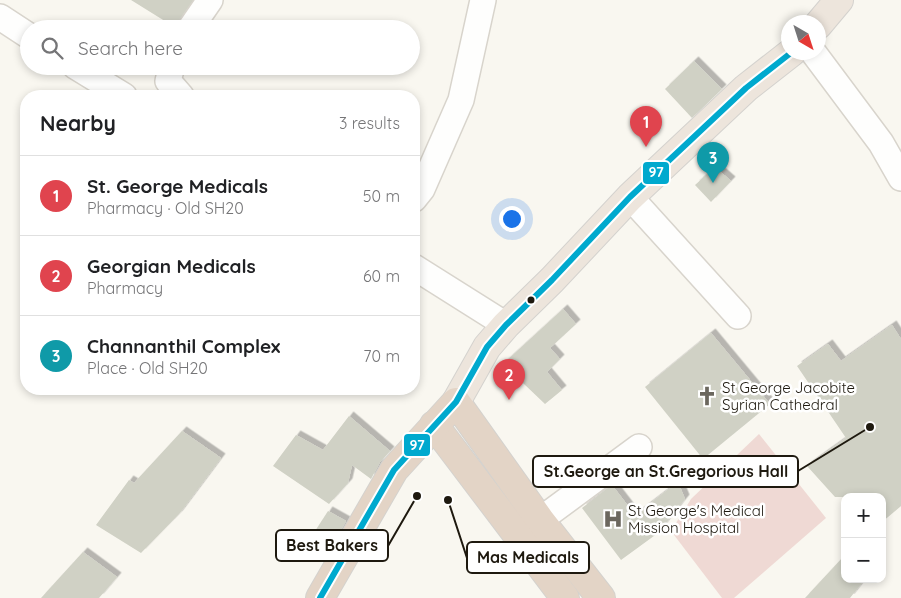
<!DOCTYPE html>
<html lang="en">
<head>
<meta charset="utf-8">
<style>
  :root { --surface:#fff; --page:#f2f2f2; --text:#202124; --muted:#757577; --line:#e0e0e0; --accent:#6b675e }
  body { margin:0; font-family:Quicksand,sans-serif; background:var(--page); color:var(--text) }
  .controls { position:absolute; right:15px; bottom:15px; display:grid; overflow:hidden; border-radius:10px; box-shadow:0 2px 8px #0003 }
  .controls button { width:45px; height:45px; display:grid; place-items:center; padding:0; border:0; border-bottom:1px solid var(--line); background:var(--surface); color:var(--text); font:25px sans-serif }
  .compass { position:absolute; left:781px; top:15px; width:45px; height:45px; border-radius:50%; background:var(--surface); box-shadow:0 2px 8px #0003; rotate:141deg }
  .you { position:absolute; left:511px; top:218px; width:18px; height:18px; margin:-12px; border:4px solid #fff; border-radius:50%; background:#1a73e8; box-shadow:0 0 0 8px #1a73e833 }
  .badge { display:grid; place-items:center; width:32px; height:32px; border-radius:50%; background:var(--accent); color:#fff; font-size:16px; font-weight:700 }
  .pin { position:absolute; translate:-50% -41px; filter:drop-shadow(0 1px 2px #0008) }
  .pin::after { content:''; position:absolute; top:26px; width:18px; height:15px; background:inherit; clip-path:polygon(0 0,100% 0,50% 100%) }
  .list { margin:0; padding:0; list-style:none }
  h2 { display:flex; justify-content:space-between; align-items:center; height:65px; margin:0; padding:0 20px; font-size:21px }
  h2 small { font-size:16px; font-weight:400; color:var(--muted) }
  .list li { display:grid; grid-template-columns:32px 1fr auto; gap:15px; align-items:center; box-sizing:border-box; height:80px; padding:0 20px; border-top:1px solid var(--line) }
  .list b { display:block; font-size:19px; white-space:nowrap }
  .list p { margin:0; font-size:16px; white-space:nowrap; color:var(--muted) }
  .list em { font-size:16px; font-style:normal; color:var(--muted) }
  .icon { flex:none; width:28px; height:28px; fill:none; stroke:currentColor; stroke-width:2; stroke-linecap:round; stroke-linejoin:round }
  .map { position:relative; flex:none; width:901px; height:598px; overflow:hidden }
  .search { position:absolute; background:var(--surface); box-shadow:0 2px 8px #0003; left:20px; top:20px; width:400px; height:55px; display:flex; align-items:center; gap:12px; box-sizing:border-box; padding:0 18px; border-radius:28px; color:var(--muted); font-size:19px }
  .panel { position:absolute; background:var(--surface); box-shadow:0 2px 8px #0003; left:20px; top:90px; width:400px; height:305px; border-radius:20px }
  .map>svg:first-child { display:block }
  .green { fill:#efd9d4 }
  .building { fill:#d0d1c5; filter:url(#shadow) }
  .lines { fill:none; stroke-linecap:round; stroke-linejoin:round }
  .minor-casing { stroke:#d8d4cc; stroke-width:28 }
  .major-casing { stroke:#d4d2ce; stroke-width:30 }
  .highway-casing { stroke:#d4d2ce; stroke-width:30 }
  .minor { stroke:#fefefd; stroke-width:25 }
  .major { stroke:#ede5dc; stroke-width:28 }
  .highway { stroke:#e3d4c6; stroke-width:28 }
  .bus-1-casing { stroke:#fff; stroke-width:10 }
  .bus-1 { stroke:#00a9ce; stroke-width:6 }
  .bus-dot { fill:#1e190f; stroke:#fff; stroke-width:2 }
  .labels { text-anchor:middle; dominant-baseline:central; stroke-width:5; stroke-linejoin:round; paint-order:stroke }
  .poi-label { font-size:15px; fill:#1e190f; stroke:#fff; text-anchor:start }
  .leader { fill:none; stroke:#1e190f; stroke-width:2 }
  .callout-dot { fill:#1e190f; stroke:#fff; stroke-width:2 }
  .callout { fill:#fff; stroke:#1e190f; stroke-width:2 }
  .callout-label { font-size:16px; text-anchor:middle; font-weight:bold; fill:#1e190f }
  .line-badge { stroke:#fff; stroke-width:2 }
  .badge-label { font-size:14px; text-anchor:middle; font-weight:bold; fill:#fff }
</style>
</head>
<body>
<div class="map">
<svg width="901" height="598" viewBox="0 0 901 598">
  <defs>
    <filter id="shadow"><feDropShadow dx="4.5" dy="-4.5" stdDeviation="0" flood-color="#0004"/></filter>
  </defs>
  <rect width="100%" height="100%" fill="#f9f7f0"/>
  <polygon class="green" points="759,434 826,518 734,598 722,598 671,531 691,499"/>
  <g class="building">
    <polygon points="131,0 193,0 178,21 176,28"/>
    <polygon points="694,61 722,89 692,118 665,89"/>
    <polygon points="715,167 731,181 711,202 695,185"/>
    <polygon points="563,309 576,324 550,348 560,359 547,372 562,390 545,404 503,364"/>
    <polygon points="892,325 901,339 901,506 882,522 882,497 835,497 807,466 846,438 797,366 828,344 841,361"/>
    <polygon points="711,333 770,404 703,459 645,387"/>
    <polygon points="349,416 390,451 380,462 371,479 352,465 348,483 329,504 273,466 296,435 323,450"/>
    <polygon points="182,431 221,458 179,514 141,553 96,525 129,480 134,483"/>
    <polygon points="678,482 685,499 658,533 621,560 582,508 612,485 635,515"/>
    <polygon points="328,511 346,521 326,557 306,545"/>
    <polygon points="83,552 117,577 99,598 41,598"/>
    <polygon points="845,555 845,579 865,579 850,598 805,598"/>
  </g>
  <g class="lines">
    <defs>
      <g id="minor">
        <polyline points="0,17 29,36"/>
        <polyline points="190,29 210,0"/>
        <polyline points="813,52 881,143 901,178"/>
        <polyline points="75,66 124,96"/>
        <polyline points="172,66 168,81 181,96"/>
        <polyline points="630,197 738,316"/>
        <polyline points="414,199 422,189 461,100 483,0"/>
        <polyline points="414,267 506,325"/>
        <polyline points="540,520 639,447"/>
      </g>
      <g id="major">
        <polyline points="818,25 839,0"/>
        <polyline points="456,402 487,347 506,325 552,280 630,197 746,88 792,52"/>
      </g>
      <g id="highway">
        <polyline points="434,425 565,598"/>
        <polyline points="320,598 394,470 456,402 540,520 601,598"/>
      </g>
    </defs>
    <use href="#minor" class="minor-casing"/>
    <use href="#major" class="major-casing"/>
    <use href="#highway" class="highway-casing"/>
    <use href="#minor" class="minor"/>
    <use href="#major" class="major"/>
    <use href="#highway" class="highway"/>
    <defs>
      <polyline id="bus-1" points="320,598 394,470 456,402 487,347 506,325 552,280 630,197 746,88 792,52"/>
    </defs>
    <use href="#bus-1" class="bus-1-casing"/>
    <use href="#bus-1" class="bus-1"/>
  </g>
  <defs>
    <symbol id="church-bare" viewBox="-9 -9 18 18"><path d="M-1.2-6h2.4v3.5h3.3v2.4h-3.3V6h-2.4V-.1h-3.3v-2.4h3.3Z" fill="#6b675e" stroke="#fff" stroke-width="2.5" paint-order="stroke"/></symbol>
    <symbol id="hospital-bare" viewBox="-9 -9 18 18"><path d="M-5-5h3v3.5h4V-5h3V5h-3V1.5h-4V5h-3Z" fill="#6b675e" stroke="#fff" stroke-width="2.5" paint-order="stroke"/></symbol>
  </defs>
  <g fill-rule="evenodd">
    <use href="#church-bare" x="693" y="382" width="28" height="28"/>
    <use href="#hospital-bare" x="599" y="505" width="28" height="28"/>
  </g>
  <circle class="bus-dot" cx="531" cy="300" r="4.5"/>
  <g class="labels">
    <g class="poi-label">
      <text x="722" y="387">St George Jacobite<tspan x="722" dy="17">Syrian Cathedral</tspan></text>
      <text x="628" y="510">St George's Medical<tspan x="628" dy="17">Mission Hospital</tspan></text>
    </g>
  </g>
  <path class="leader" d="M870 427L798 471M417 496L388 546M448 500L467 558"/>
  <g class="callout-dot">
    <circle cx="870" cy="427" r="5"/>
    <circle cx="417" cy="496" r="5"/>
    <circle cx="448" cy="500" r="5"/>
  </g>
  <g class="callout">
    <rect x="533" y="456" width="265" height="31" rx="5"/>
    <rect x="276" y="530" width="112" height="31" rx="5"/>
    <rect x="467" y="542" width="122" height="31" rx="5"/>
  </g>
  <g class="callout-label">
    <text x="666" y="477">St.George an St.Gregorious Hall</text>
    <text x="332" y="551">Best Bakers</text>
    <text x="528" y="563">Mas Medicals</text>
  </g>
  <g class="line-badge">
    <rect x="642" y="161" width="28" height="24" rx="5" fill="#00a9ce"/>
    <rect x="403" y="433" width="28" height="24" rx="5" fill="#00a9ce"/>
  </g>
  <g class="badge-label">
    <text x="656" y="177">97</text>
    <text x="417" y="450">97</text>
  </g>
</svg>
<div class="controls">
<button>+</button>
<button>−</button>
</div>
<svg class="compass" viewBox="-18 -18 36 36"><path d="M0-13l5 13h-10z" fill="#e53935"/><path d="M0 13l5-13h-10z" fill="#757577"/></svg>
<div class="you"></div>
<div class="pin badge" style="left:646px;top:147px;background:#e0444e">1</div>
<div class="pin badge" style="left:509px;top:400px;background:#e0444e">2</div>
<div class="pin badge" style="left:713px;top:183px;background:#0f9aa8">3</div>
<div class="search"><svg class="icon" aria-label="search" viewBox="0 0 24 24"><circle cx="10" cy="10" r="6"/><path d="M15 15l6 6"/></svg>Search here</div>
<section class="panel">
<h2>Nearby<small>3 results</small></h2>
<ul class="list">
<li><span class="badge" style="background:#e0444e">1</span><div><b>St. George Medicals</b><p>Pharmacy · Old SH20</p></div><em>50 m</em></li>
<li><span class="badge" style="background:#e0444e">2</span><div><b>Georgian Medicals</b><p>Pharmacy</p></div><em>60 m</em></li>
<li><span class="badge" style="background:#0f9aa8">3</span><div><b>Channanthil Complex</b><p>Place · Old SH20</p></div><em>70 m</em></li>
</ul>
</section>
</div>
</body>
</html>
